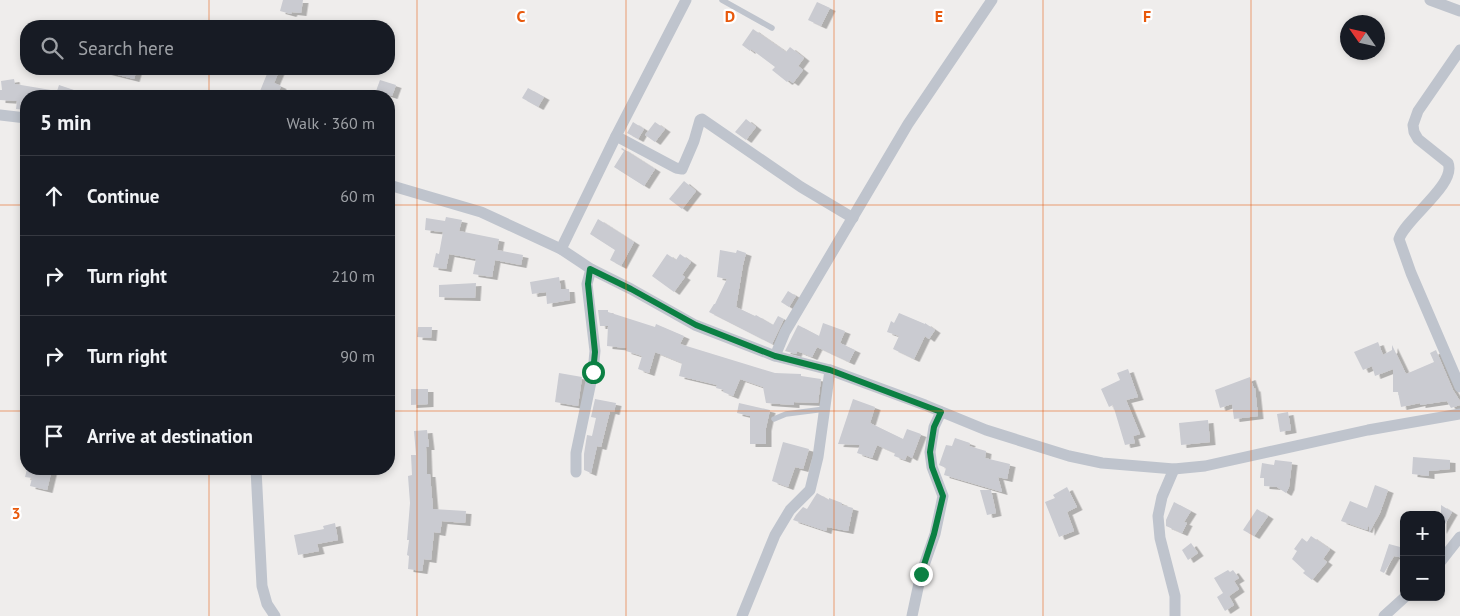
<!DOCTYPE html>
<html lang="en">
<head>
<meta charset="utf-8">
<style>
  :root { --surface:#171b24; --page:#242831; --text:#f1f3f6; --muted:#9ea1a6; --line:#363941 }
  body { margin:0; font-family:"PT Sans",sans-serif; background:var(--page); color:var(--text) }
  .controls { position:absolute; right:15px; bottom:15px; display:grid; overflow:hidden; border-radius:10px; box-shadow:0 2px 8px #0003 }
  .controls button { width:45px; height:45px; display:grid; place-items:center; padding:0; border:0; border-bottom:1px solid var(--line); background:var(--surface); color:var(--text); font:25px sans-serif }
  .compass { position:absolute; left:1340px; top:15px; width:45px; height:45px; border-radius:50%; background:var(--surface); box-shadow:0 2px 8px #0003; rotate:304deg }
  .stop { position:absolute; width:15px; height:15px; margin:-11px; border:4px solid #0b8043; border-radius:50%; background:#fff }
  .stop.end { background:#0b8043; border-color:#fff; box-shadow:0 1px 5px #0008 }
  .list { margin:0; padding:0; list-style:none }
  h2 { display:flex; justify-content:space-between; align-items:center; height:65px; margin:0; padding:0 20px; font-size:21px }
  h2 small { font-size:16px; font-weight:400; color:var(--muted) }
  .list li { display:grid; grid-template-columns:32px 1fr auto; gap:15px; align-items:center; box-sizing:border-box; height:80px; padding:0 20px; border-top:1px solid var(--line) }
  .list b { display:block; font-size:19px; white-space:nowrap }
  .list em { font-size:16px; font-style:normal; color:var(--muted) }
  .icon { flex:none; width:28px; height:28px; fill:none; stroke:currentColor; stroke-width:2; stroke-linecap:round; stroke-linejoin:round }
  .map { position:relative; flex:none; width:1460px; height:616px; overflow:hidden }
  .search { position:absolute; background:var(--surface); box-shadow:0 2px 8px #0003; left:20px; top:20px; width:375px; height:55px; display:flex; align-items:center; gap:12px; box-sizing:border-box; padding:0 18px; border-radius:20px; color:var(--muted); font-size:19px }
  .panel { position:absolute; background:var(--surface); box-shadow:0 2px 8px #0003; left:20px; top:90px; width:375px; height:385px; border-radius:20px }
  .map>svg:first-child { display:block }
  .building { fill:#cacbd1; filter:url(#shadow) }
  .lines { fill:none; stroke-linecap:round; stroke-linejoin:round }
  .lane { stroke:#bfc4cd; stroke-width:5.5 }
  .street { stroke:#bfc4cd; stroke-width:11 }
  .route { stroke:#0b8043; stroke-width:6 }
  .grid { fill:none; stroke:#e8590c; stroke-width:1; stroke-opacity:0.55 }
  .grid-label { font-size:16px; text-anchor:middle; font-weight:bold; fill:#e8590c; stroke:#fff; stroke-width:4.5; stroke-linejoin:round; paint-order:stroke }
</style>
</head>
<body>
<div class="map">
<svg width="1460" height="616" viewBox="0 0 1460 616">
  <defs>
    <filter id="shadow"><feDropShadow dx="5.5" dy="3" stdDeviation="0" flood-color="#0004"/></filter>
  </defs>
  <rect width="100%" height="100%" fill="#efedec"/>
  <g class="building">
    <polygon points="283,0 303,0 301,13 292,12 291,14 280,11"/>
    <polygon points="817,2 830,8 821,26 808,20"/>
    <polygon points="753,29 786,52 790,47 804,58 798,66 803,70 793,83 789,80 787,82 772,70 775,67 751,49 750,51 742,45"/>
    <polygon points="106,69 137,69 134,79 106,72"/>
    <polygon points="269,69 280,69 274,83 281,86 277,96 258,96"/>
    <polygon points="14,79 15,84 57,91 59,85 86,94 86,96 26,96 26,110 16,109 17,101 0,100 0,90 2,90 1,81"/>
    <polygon points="380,80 396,85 392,96 376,91"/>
    <polygon points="528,88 544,97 538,107 522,98"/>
    <polygon points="746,119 756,127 746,140 735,132"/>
    <polygon points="633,122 644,129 638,139 627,133"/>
    <polygon points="655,122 665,129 655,142 645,135"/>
    <polygon points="622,148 655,169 644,186 614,167 624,151 621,149"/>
    <polygon points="684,181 696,191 682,209 669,199"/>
    <polygon points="446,217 462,220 459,231 499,239 497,250 523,255 521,265 495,260 492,277 473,274 476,259 449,254 446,269 433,267 436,253 439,254 443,232 425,230 426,218 445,221"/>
    <polygon points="598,219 634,242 621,266 610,260 615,250 590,234"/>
    <polygon points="720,250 736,253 737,250 746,253 743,265 736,307 755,316 756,315 773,325 778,316 784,319 772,344 709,312 714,304 715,304 727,279 717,277"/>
    <polygon points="667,254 676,260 680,254 691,262 682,275 685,277 674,292 652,276"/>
    <polygon points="559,277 561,289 569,289 570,300 547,304 546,292 532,294 530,282"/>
    <polygon points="476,283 475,298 439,297 439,285"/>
    <polygon points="788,291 796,296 789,307 781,302"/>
    <polygon points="598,310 608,310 608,312 655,327 656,324 684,336 680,344 775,373 801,374 801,376 821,379 818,403 794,402 794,405 766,403 763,387 740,379 733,396 723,392 724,390 716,388 717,385 679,376 682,363 655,352 649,373 638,369 642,356 626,351 627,348 607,346 608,326 600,326"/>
    <polygon points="899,313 925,324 925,323 935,330 929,339 925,336 914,359 893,349 899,336 887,332 891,321 894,323"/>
    <polygon points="823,323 845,331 840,343 855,350 849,362 817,347 812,357 797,351 796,354 785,351 798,325 819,336"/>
    <polygon points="418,327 432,327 431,338 417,337"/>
    <polygon points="1378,342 1383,355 1392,350 1392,345 1406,374 1434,362 1430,353 1436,350 1453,390 1460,401 1460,405 1451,408 1447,401 1420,405 1420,403 1401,407 1398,392 1393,392 1393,369 1375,376 1372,366 1363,370 1354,352"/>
    <polygon points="1128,369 1138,397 1126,400 1140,434 1133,436 1135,443 1125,445 1113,405 1109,407 1101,389 1120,380 1117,373"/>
    <polygon points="559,373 582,377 578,406 555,402"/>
    <polygon points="1250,377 1254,389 1255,388 1258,416 1234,419 1232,404 1220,408 1215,390"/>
    <polygon points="411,389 428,389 428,404 411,405"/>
    <polygon points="595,399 616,403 614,412 610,411 601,447 597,446 591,473 584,470 584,454 587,435 592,436 596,418 591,417"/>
    <polygon points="853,399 875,407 870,423 903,439 907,429 921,434 912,458 907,455 905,460 894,456 895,453 877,445 872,458 857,453 860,445 838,444"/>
    <polygon points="739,403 770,410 766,428 766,444 750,444 750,416 737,413"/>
    <polygon points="1288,412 1291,430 1280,432 1277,414"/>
    <polygon points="1208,420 1210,442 1181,445 1179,423"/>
    <polygon points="427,430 429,447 426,447 427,474 430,474 433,509 466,511 465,523 442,521 440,533 434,532 431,560 424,559 422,571 408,569 409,556 407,555 409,540 407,540 410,503 408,476 412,475 411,455 416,455 414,431"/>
    <polygon points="955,438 970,443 969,446 986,451 985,458 1010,464 1007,479 998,477 1002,492 944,475 946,468 939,465 946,445 952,446"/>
    <polygon points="783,442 809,449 803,469 795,467 788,487 772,481"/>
    <polygon points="1413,457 1450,460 1450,469 1429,471 1429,476 1412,474"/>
    <polygon points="1275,460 1292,462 1289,487 1286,493 1277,487 1264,486 1264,478 1260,478 1262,463 1274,465"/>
    <polygon points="27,469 52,469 47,490 30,486 32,478 25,477"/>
    <polygon points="1375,485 1388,490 1380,513 1369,533 1369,524 1367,530 1341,521 1350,501 1367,508"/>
    <polygon points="1067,487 1077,507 1067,512 1074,531 1059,537 1045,502 1055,498 1053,495"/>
    <polygon points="980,490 991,490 996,513 987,515"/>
    <polygon points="817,493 829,500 829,498 842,503 842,505 853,508 848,531 827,527 826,531 793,520 796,515 803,507 807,509"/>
    <polygon points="1174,502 1191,511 1184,522 1187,523 1182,533 1166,526 1166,520"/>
    <polygon points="1441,505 1452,512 1441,531"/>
    <polygon points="1257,509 1268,516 1254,536 1243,530"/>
    <polygon points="335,523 338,540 317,544 319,551 298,555 294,535 324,529 323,526"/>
    <polygon points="1311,536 1330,549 1323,559 1327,562 1312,580 1303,573 1305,571 1292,559 1297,551 1294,549 1302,538 1307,542"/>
    <polygon points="1191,543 1198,553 1188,560 1182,550"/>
    <polygon points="1389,544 1404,548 1404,558 1394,556 1384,573 1380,571"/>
    <polygon points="1228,570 1230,572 1233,570 1239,578 1234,581 1239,589 1229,596 1234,605 1225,611 1217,597 1223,593 1214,578"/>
  </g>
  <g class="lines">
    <g class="lane">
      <polyline points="722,0 772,28"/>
      <polyline points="774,419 786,414 825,409"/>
    </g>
    <g class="street">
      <polyline points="1430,0 1460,11"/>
      <path d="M 1460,50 L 1418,111 L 1413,125 L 1414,132 L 1418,139 L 1448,163 C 1457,184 1405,219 1399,239 L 1411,273 L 1460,387"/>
      <polyline points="0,115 26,118"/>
      <polyline points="616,136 676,168 682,169 694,141 700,120 702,119 801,187 853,218"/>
      <polyline points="389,185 481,212 561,249 591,269 631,289 695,325 775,356 830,370 925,405 986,430 1069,456 1102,463 1174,469 1205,466 1368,430 1460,414"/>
      <polyline points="561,249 616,136 686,0"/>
      <polyline points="775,356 785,332 908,124 992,0"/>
      <polyline points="256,469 262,586 267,604 275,616"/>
      <polyline points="1174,469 1162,497 1158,516 1160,538 1175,596 1175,616"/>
      <polyline points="576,472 576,453 593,372 595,351 587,284 591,269"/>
      <polyline points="1441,561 1460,537"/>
      <polyline points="742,616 775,535 790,510 810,490 818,457 830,370"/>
      <polyline points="912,616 921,574 935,534 943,496 932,467 930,452 934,427 941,412"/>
      <polyline points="1384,616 1405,597"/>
    </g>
  </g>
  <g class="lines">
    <polyline class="route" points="593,372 595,352 588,284 590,269 631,289 696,325 775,356 830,370 941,412 934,427 930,452 932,467 943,496 934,534 921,574"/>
  </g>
  <path class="grid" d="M 209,0 L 209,26M 417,0 L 417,616M 626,0 L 626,616M 834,0 L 834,616M 1043,0 L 1043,616M 1251,0 L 1251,616M 209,69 L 209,96M 0,205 L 26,205M 389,205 L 1460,205M 0,411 L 26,411M 389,411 L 1460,411M 209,469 L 209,616"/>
  <g class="grid-label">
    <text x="521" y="22">C</text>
    <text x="730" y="22">D</text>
    <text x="939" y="22">E</text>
    <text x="1147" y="22">F</text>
    <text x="16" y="519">3</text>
  </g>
</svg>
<div class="controls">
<button>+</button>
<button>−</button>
</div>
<svg class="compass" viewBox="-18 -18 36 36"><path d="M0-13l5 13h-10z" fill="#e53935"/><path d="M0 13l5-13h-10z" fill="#9ea1a6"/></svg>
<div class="stop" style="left:593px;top:372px"></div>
<div class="stop end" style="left:921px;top:574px"></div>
<div class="search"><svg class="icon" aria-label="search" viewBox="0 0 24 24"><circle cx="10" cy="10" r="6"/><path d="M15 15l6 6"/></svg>Search here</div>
<section class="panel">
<h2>5 min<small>Walk · 360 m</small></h2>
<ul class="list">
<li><svg class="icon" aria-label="ahead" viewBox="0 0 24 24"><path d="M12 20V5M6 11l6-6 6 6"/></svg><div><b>Continue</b></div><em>60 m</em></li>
<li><svg class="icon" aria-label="right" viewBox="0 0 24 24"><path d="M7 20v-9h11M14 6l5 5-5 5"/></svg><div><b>Turn right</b></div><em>210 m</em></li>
<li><svg class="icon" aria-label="right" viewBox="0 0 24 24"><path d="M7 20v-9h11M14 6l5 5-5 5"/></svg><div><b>Turn right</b></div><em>90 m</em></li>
<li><svg class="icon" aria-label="arrive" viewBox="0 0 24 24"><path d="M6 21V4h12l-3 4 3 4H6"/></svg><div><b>Arrive at destination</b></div></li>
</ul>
</section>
</div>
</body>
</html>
